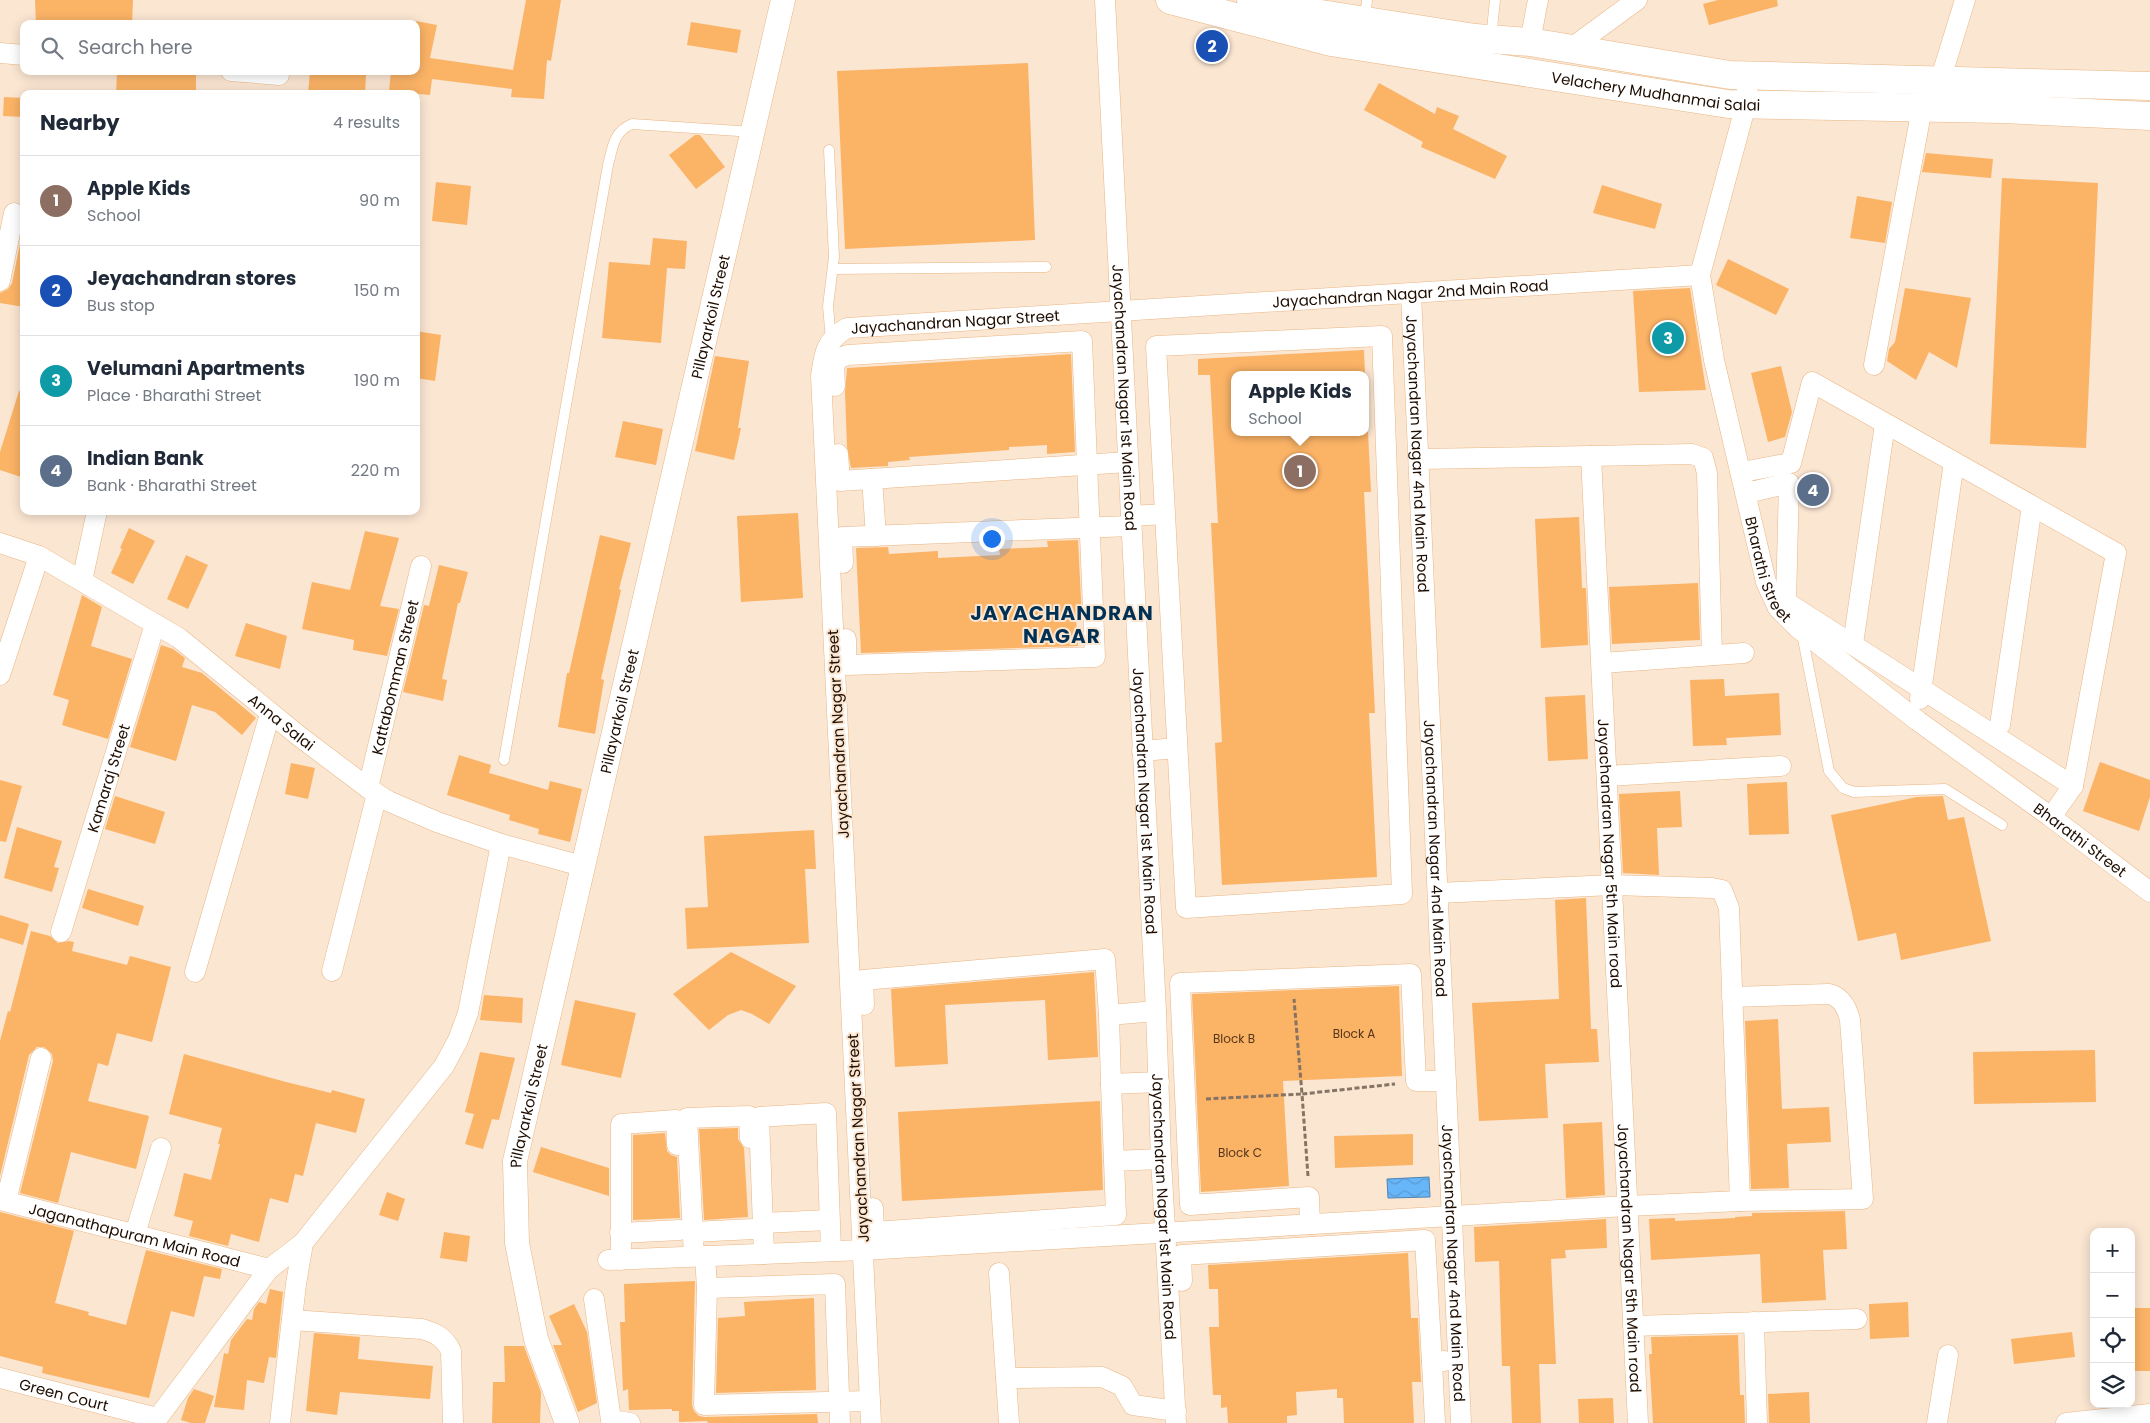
<!DOCTYPE html>
<html lang="en">
<head>
<meta charset="utf-8">
<style>
  :root { --surface:#fff; --page:#f6f6f7; --text:#1f2937; --muted:#747a83; --line:#e0e1e3; --accent:#ea580c }
  body { margin:0; font-family:Poppins,sans-serif; background:var(--page); color:var(--text) }
  .controls { position:absolute; right:15px; bottom:15px; display:grid; overflow:hidden; border-radius:10px; box-shadow:0 2px 12px #0003 }
  .controls button { width:45px; height:45px; display:grid; place-items:center; padding:0; border:0; border-bottom:1px solid var(--line); background:var(--surface); color:var(--text); font:25px sans-serif }
  .you { position:absolute; left:991px; top:538px; width:18px; height:18px; margin:-12px; border:4px solid #fff; border-radius:50%; background:#1a73e8; box-shadow:0 0 0 8px #1a73e833 }
  .badge { display:grid; place-items:center; width:32px; height:32px; border-radius:50%; background:var(--accent); color:#fff; font-size:16px; font-weight:700 }
  .pin { position:absolute; translate:-50% -50%; border:2px solid #fff; box-shadow:0 1px 5px #0006 }
  .popup { position:absolute; left:1231px; top:371px; width:138px; height:65px; box-sizing:border-box; display:grid; place-content:center; border-radius:10px; background:var(--surface); filter:drop-shadow(0 1px 4px #0005); font-size:16px; white-space:nowrap; color:var(--muted) }
  .popup b { font-size:19px; color:var(--text) }
  .popup::after { content:''; position:absolute; left:50%; top:100%; margin-left:-10px; border:10px solid transparent; border-top-color:var(--surface) }
  .list { margin:0; padding:0; list-style:none }
  h2 { display:flex; justify-content:space-between; align-items:center; height:65px; margin:0; padding:0 20px; font-size:21px }
  h2 small { font-size:16px; font-weight:400; color:var(--muted) }
  .list li { display:grid; grid-template-columns:32px 1fr auto; gap:15px; align-items:center; box-sizing:border-box; height:90px; padding:0 20px; border-top:1px solid var(--line) }
  .list b { display:block; font-size:19px; white-space:nowrap }
  .list p { margin:0; font-size:16px; white-space:nowrap; color:var(--muted) }
  .list em { font-size:16px; font-style:normal; color:var(--muted) }
  .icon { flex:none; width:28px; height:28px; fill:none; stroke:currentColor; stroke-width:2; stroke-linecap:round; stroke-linejoin:round }
  .map { position:relative; flex:none; width:2150px; height:1423px; overflow:hidden }
  .search { position:absolute; background:var(--surface); box-shadow:0 2px 12px #0003; left:20px; top:20px; width:400px; height:55px; display:flex; align-items:center; gap:12px; box-sizing:border-box; padding:0 18px; border-radius:10px; color:var(--muted); font-size:19px }
  .panel { position:absolute; background:var(--surface); box-shadow:0 2px 12px #0003; left:20px; top:90px; width:400px; height:425px; border-radius:10px }
  .map>svg:first-child { display:block }
  .water { fill:url(#water-waves); stroke:#5183af }
  .building { fill:#fbb366 }
  .lines { fill:none; stroke-linecap:round; stroke-linejoin:round }
  .service-casing { stroke:#e9b683; stroke-width:11 }
  .minor-casing { stroke:#e9b683; stroke-width:21 }
  .tertiary-casing { stroke:#e9b683; stroke-width:25 }
  .primary-casing { stroke:#e9b683; stroke-width:29 }
  .path { stroke:#867363; stroke-width:3; stroke-dasharray:5 2.5; stroke-linecap:butt }
  .service { stroke:#fff; stroke-width:10 }
  .minor { stroke:#fff; stroke-width:20 }
  .tertiary { stroke:#fff; stroke-width:24 }
  .primary { stroke:#fff; stroke-width:28 }
  .labels { text-anchor:middle; dominant-baseline:central; stroke-width:4; stroke-linejoin:round; paint-order:stroke }
  .number-label { font-size:12px; fill:#55361a }
  .street-label { font-size:15px; fill:#1e0d00; stroke:#fbe6d2 }
  .district-label { font-size:20px; font-weight:bold; letter-spacing:1px; fill:#003053; stroke:#fbe6d2 }
</style>
</head>
<body>
<div class="map">
<svg width="2150" height="1423" viewBox="0 0 2150 1423">
  <defs>
    <pattern id="water-waves" width="16" height="10" patternUnits="userSpaceOnUse" patternTransform="scale(1.25)"><rect width="16" height="10" fill="#67b6fa"/><path d="M0 5q4-4 8 0t8 0" fill="none" stroke="#599bd4"/></pattern>
  </defs>
  <rect width="100%" height="100%" fill="#fbe6d2"/>
  <polygon class="water" points="1429,1177 1430,1197 1388,1198 1387,1179"/>
  <g class="building">
    <polygon points="35,0 133,0 132,24 36,24"/>
    <polygon points="526,0 561,0 551,61 547,60 544,99 511,97 512,89 432,79 430,95 389,91 391,71 416,71 416,21 437,25 430,58 513,70"/>
    <polygon points="1718,0 1777,0 1778,6 1709,25 1703,4"/>
    <polygon points="691,22 741,30 737,53 687,45"/>
    <polygon points="1028,63 1035,240 845,249 837,71"/>
    <polygon points="117,71 196,75 196,94 116,94"/>
    <polygon points="310,71 366,74 365,94 308,94"/>
    <polygon points="1379,83 1435,114 1437,107 1459,116 1453,129 1507,156 1495,179 1421,147 1423,142 1364,110"/>
    <polygon points="4,97 24,98 24,117 3,116"/>
    <polygon points="695,135 700,135 725,167 696,189 669,155"/>
    <polygon points="1926,153 1993,159 1991,178 1922,172"/>
    <polygon points="2002,178 2098,183 2086,448 1990,444"/>
    <polygon points="436,182 471,186 467,225 432,221"/>
    <polygon points="1602,185 1662,204 1655,229 1593,213"/>
    <polygon points="1857,196 1892,202 1885,243 1850,238"/>
    <polygon points="653,238 687,241 685,269 667,268 661,343 602,338 609,262 650,265"/>
    <polygon points="21,239 24,239 24,307 0,303 0,293 8,289 12,283"/>
    <polygon points="1728,259 1789,289 1776,315 1716,285"/>
    <polygon points="1690,288 1706,390 1639,392 1633,291"/>
    <polygon points="1905,288 1971,298 1957,368 1929,352 1916,380 1887,361 1889,349 1895,342"/>
    <polygon points="416,331 441,335 435,381 416,378"/>
    <polygon points="1364,350 1365,375 1235,375 1235,432 1368,432 1371,492 1364,492 1375,713 1369,713 1377,877 1222,885 1215,743 1222,742 1211,523 1218,523 1210,375 1198,375 1198,359"/>
    <polygon points="1071,354 1075,452 1047,454 1047,445 1009,447 1009,450 909,457 910,460 888,462 888,466 851,468 847,447 845,392 847,368"/>
    <polygon points="715,356 749,361 738,428 741,428 734,460 695,451"/>
    <polygon points="1781,366 1792,412 1785,437 1768,442 1751,373"/>
    <polygon points="19,391 24,391 24,478 0,470 0,452"/>
    <polygon points="623,421 663,429 656,465 615,457"/>
    <polygon points="798,513 803,598 741,602 737,516"/>
    <polygon points="1579,517 1582,588 1586,588 1588,645 1541,648 1535,519"/>
    <polygon points="129,528 155,541 133,584 111,573 122,549 120,548"/>
    <polygon points="365,531 399,538 380,606 399,609 387,656 353,650 354,640 302,629 312,582 350,590"/>
    <polygon points="600,535 631,543 619,589 621,590 601,679 604,680 595,734 558,727 567,673 569,673"/>
    <polygon points="1078,540 1082,619 1076,619 1078,646 861,653 856,548 888,547 889,554 938,551 938,558 1000,555 999,549 1048,547 1047,541"/>
    <polygon points="186,555 208,565 188,609 167,599"/>
    <polygon points="439,565 468,572 460,603 458,603 442,679 447,680 443,701 403,692 424,605 429,606"/>
    <polygon points="1698,583 1700,640 1612,644 1609,587"/>
    <polygon points="82,595 102,607 91,646 132,659 108,739 62,725 69,700 53,695"/>
    <polygon points="246,623 287,636 280,669 235,656"/>
    <polygon points="161,645 173,649 185,658 182,667 202,673 256,718 242,735 215,712 192,705 176,761 130,747"/>
    <polygon points="1724,679 1725,696 1779,693 1781,735 1726,738 1727,745 1693,746 1690,680"/>
    <polygon points="1585,695 1588,759 1548,761 1545,697"/>
    <polygon points="459,755 491,765 489,773 548,790 550,781 582,789 570,842 538,834 539,829 509,820 510,815 447,795"/>
    <polygon points="2100,762 2150,780 2150,797 2139,831 2083,811"/>
    <polygon points="291,763 315,768 308,799 285,794"/>
    <polygon points="0,780 22,786 6,842 0,841"/>
    <polygon points="1787,782 1789,834 1749,835 1747,784"/>
    <polygon points="1680,791 1682,827 1657,828 1659,875 1623,873 1619,794"/>
    <polygon points="115,796 165,812 155,844 105,829"/>
    <polygon points="1943,796 1948,820 1964,817 1991,941 1901,960 1896,933 1858,941 1831,815 1917,797"/>
    <polygon points="17,827 62,841 54,867 59,868 52,892 4,878"/>
    <polygon points="814,830 816,869 805,869 809,943 687,949 685,908 708,907 704,836"/>
    <polygon points="88,889 144,906 138,926 82,908"/>
    <polygon points="1586,898 1591,1029 1597,1029 1599,1062 1545,1064 1548,1118 1479,1121 1472,1003 1559,999 1555,900"/>
    <polygon points="0,915 29,924 23,945 0,938"/>
    <polygon points="31,931 50,936 58,943 69,941 74,942 72,951 127,965 130,956 171,967 152,1042 117,1033 108,1066 98,1063 88,1101 149,1116 136,1169 71,1152 58,1203 20,1193 53,1061 52,1054 44,1047 37,1047 29,1055 0,1176 0,1041 8,1011 10,1012"/>
    <polygon points="731,952 796,986 769,1024 752,1014 741,1010 728,1015 709,1030 673,994"/>
    <polygon points="1094,972 1098,1057 1048,1060 1045,1000 945,1005 948,1064 895,1067 891,989"/>
    <polygon points="1399,986 1402,1076 1283,1081 1289,1186 1201,1192 1192,994"/>
    <polygon points="484,995 523,998 522,1023 480,1020"/>
    <polygon points="575,1000 636,1013 621,1078 561,1065"/>
    <polygon points="1778,1019 1782,1109 1829,1107 1831,1142 1787,1144 1789,1188 1751,1189 1745,1021"/>
    <polygon points="2095,1050 2096,1102 1974,1104 1973,1052"/>
    <polygon points="480,1052 515,1058 499,1120 492,1119 483,1149 465,1144 474,1114 465,1112"/>
    <polygon points="184,1054 286,1082 331,1093 332,1090 365,1099 356,1133 316,1123 303,1176 295,1174 288,1203 270,1198 259,1242 231,1234 228,1246 189,1236 193,1221 174,1216 184,1173 211,1180 220,1144 218,1144 222,1128 169,1114"/>
    <polygon points="1100,1101 1103,1190 902,1201 898,1112"/>
    <polygon points="1602,1122 1605,1195 1566,1198 1563,1124"/>
    <polygon points="738,1128 738,1139 744,1148 748,1217 704,1220 699,1129"/>
    <polygon points="665,1133 667,1151 671,1155 677,1157 680,1218 633,1220 633,1135"/>
    <polygon points="1413,1134 1413,1165 1335,1168 1334,1136"/>
    <polygon points="541,1147 609,1168 609,1196 533,1172"/>
    <polygon points="387,1192 405,1199 398,1221 379,1215"/>
    <polygon points="1845,1211 1847,1249 1823,1250 1826,1300 1762,1303 1760,1254 1651,1260 1649,1219 1675,1218 1675,1221 1735,1218 1735,1217 1752,1216 1752,1213"/>
    <polygon points="0,1212 74,1231 55,1303 89,1312 88,1315 126,1325 146,1250 222,1269 220,1279 204,1276 194,1317 171,1311 149,1398 42,1373 43,1367 0,1356"/>
    <polygon points="1606,1219 1607,1248 1565,1250 1566,1258 1551,1259 1556,1364 1539,1364 1541,1423 1512,1423 1510,1366 1502,1366 1499,1261 1475,1262 1474,1227"/>
    <polygon points="444,1232 470,1236 467,1262 440,1258"/>
    <polygon points="1408,1253 1411,1318 1418,1318 1421,1382 1412,1382 1414,1423 1344,1423 1343,1398 1337,1398 1337,1389 1296,1392 1297,1415 1287,1416 1287,1423 1228,1423 1227,1407 1221,1408 1221,1395 1213,1395 1209,1327 1219,1327 1218,1289 1209,1289 1208,1265"/>
    <polygon points="695,1281 692,1405 694,1411 699,1416 704,1417 817,1414 818,1423 708,1423 707,1421 679,1422 679,1411 672,1411 672,1409 629,1410 628,1389 623,1391 620,1322 625,1322 624,1284"/>
    <polygon points="270,1289 283,1292 276,1358 269,1357 264,1383 247,1380 244,1410 214,1407 224,1353 228,1354 231,1340 247,1319 252,1320 254,1309 259,1302 266,1304"/>
    <polygon points="814,1298 816,1390 716,1393 718,1318 745,1316 744,1302"/>
    <polygon points="1908,1302 1909,1337 1870,1339 1869,1304"/>
    <polygon points="574,1304 587,1332 597,1403 578,1412 553,1345 562,1345 549,1316"/>
    <rect x="2131" y="1308" width="19" height="63"/>
    <polygon points="2072,1332 2075,1357 2014,1364 2011,1339"/>
    <polygon points="314,1333 360,1337 358,1359 433,1366 430,1399 340,1392 337,1415 306,1411"/>
    <polygon points="1738,1335 1740,1395 1744,1395 1745,1423 1653,1423 1649,1354 1652,1354 1651,1337"/>
    <polygon points="504,1346 524,1346 541,1392 540,1423 492,1423 493,1382 505,1382"/>
    <polygon points="194,1389 214,1396 205,1423 191,1423 181,1420 188,1398"/>
    <polygon points="1809,1392 1810,1423 1769,1423 1768,1394"/>
    <polygon points="1613,1398 1614,1423 1579,1423 1578,1399"/>
  </g>
  <g class="lines">
    <defs>
      <g id="service">
        <polyline points="1365,20 1367,0"/>
        <polyline points="1491,39 1495,0"/>
        <polyline points="829,150 834,257 828,306 831,340"/>
        <polyline points="833,269 1046,267"/>
        <polyline points="1802,634 1829,771 1843,788 1854,792 1945,789 2002,825"/>
        <path d="M 504,760 L 608,165 C 613,147 613,132 632,124 L 754,132"/>
      </g>
      <g id="minor">
        <path id="s1" d="M 1105,0 L 1156,1011 L 1161,1159 L 1176,1423"/>
        <polyline points="1530,42 1538,0"/>
        <polyline points="1570,49 1637,0"/>
        <polyline points="0,53 24,55"/>
        <polyline points="231,71 279,75"/>
        <path id="s2" d="M 1748,76 L 1746,104 L 1700,275 L 1714,360 L 1766,582 L 1778,608 L 1798,628 L 1918,721 L 2051,817 L 2150,892"/>
        <polyline points="1940,81 1965,0"/>
        <polyline points="0,281 14,213"/>
        <path id="s3" d="M 1411,294 L 1461,1423"/>
        <polyline points="1874,365 1922,108"/>
        <polyline points="835,386 834,366 839,358 848,355 1082,341 1095,657 846,665 846,639"/>
        <polyline points="838,454 840,481 1128,462"/>
        <polyline points="1591,456 1692,454 1703,458 1707,473 1712,655"/>
        <path id="s4" d="M 1419,459 L 1591,456 L 1638,1423"/>
        <polyline points="1742,472 1791,463 1812,382 2116,553 2073,786 2051,817"/>
        <polyline points="872,479 876,536"/>
        <polyline points="1747,493 1789,483 1786,602 2073,786"/>
        <polyline points="1131,516 1165,514 1156,346 1382,336 1402,894 1186,908 1165,514"/>
        <path id="s5" d="M 0,543 L 39,556 L 179,638 L 299,736 L 368,788 L 388,801 L 437,822 L 501,844 L 582,866"/>
        <polyline points="843,563 842,537 1131,526"/>
        <polyline points="82,581 97,511"/>
        <polyline points="1853,644 1885,424"/>
        <polyline points="1602,663 1744,653"/>
        <polyline points="0,675 39,556"/>
        <polyline points="1920,699 1954,462"/>
        <polyline points="2000,725 2032,506"/>
        <polyline points="1142,751 1177,748"/>
        <polyline points="1607,776 1781,766"/>
        <path id="s6" d="M 368,788 L 421,566"/>
        <polyline points="1438,893 1613,885 1712,888 1722,890 1729,908 1740,1201"/>
        <path id="s7" d="M 61,932 L 155,624"/>
        <polyline points="332,971 377,794"/>
        <polyline points="195,972 270,714"/>
        <polyline points="864,1005 863,980 1105,959 1109,1015"/>
        <polyline points="1156,1011 1109,1015 1111,1084 1159,1082"/>
        <polyline points="1111,1084 1114,1161"/>
        <path id="s8" d="M 0,1200 L 269,1269"/>
        <polyline points="6,1201 41,1058"/>
        <polyline points="873,1208 874,1232 1116,1215 1114,1161 1161,1159"/>
        <polyline points="762,1223 829,1220"/>
        <polyline points="1310,1224 1309,1197 1190,1205 1180,983 1411,974 1416,1081 1446,1081"/>
        <polyline points="692,1232 754,1229"/>
        <polyline points="620,1233 680,1230"/>
        <polyline points="135,1234 161,1148"/>
        <polyline points="764,1254 759,1117 826,1113 831,1251"/>
        <polyline points="694,1256 687,1118 749,1116 750,1138"/>
        <polyline points="705,1256 707,1288 835,1284 840,1423"/>
        <path d="M 608,1260 L 863,1250 L 1627,1206 L 1740,1201 L 1863,1199 L 1850,1020 C 1847,1008 1842,997 1829,994 L 1732,997"/>
        <polyline points="621,1260 621,1124 676,1120 677,1145"/>
        <polyline points="999,1273 1009,1423"/>
        <polyline points="1182,1281 1181,1255 1425,1240 1432,1362"/>
        <polyline points="707,1288 704,1405 870,1401"/>
        <polyline points="594,1299 611,1420 630,1423"/>
        <path d="M 292,1320 L 422,1329 C 436,1333 444,1337 451,1351 L 453,1423"/>
        <polyline points="1754,1322 1757,1423"/>
        <polyline points="1633,1326 1857,1319"/>
        <path id="s9" d="M 0,1378 L 157,1418"/>
        <polyline points="1006,1378 1102,1377 1122,1386 1133,1405 1176,1411"/>
        <polyline points="154,1423 269,1269 303,1243"/>
        <polyline points="280,1423 296,1284 303,1243 444,1066 458,1040 468,1013 501,844"/>
        <path id="s10" d="M 871,1423 L 821,376 C 824,353 826,340 847,328 L 1700,275"/>
        <polyline points="1435,1423 1432,1362 1444,1361"/>
        <polyline points="1937,1423 1948,1355"/>
        <polyline points="2066,1423 2150,1414"/>
      </g>
      <g id="tertiary">
        <path id="s11" d="M 567,1423 L 536,1339 L 517,1243 L 515,1161 L 783,0"/>
      </g>
      <g id="primary">
        <path id="s12" d="M 1170,0 L 1331,42 L 1728,104 L 2003,109 L 2150,116"/>
        <polyline points="1251,0 1295,10 1475,38 1530,42 1730,75 2150,86"/>
      </g>
    </defs>
    <use href="#service" class="service-casing"/>
    <use href="#minor" class="minor-casing"/>
    <use href="#tertiary" class="tertiary-casing"/>
    <use href="#primary" class="primary-casing"/>
    <g class="path">
      <polyline points="1206,1099 1302,1094 1294,999"/>
      <polyline points="1308,1176 1302,1094 1395,1084"/>
    </g>
    <use href="#service" class="service"/>
    <use href="#minor" class="minor"/>
    <use href="#tertiary" class="tertiary"/>
    <use href="#primary" class="primary"/>
  </g>
  <g class="labels">
    <g class="number-label">
      <text x="1354" y="1033">Block A</text>
      <text x="1234" y="1038">Block B</text>
      <text x="1240" y="1152">Block C</text>
    </g>
    <g class="street-label">
      <text stroke="none"><textPath href="#s12" startOffset="495">Velachery Mudhanmai Salai</textPath></text>
      <text stroke="none"><textPath href="#s10" startOffset="1670">Jayachandran Nagar 2nd Main Road</textPath></text>
      <text stroke="none"><textPath href="#s11" startOffset="1136">Pillayarkoil Street</textPath></text>
      <text stroke="none"><textPath href="#s10" startOffset="1214">Jayachandran Nagar Street</textPath></text>
      <text stroke="none"><textPath href="#s1" startOffset="398">Jayachandran Nagar 1st Main Road</textPath></text>
      <text stroke="none"><textPath href="#s3" startOffset="160">Jayachandran Nagar 4nd Main Road</textPath></text>
      <text stroke="none"><textPath href="#s2" startOffset="508">Bharathi Street</textPath></text>
      <text stroke="none"><textPath href="#s6" startOffset="114">Kattabomman Street</textPath></text>
      <text stroke="none"><textPath href="#s11" startOffset="731">Pillayarkoil Street</textPath></text>
      <text stroke="none"><textPath href="#s5" startOffset="336">Anna Salai</textPath></text>
      <text transform="translate(838 734) rotate(-93)">Jayachandran Nagar Street</text>
      <text stroke="none"><textPath href="#s7" startOffset="161">Kamaraj Street</textPath></text>
      <text stroke="none"><textPath href="#s1" startOffset="802">Jayachandran Nagar 1st Main Road</textPath></text>
      <text stroke="none"><textPath href="#s2" startOffset="929">Bharathi Street</textPath></text>
      <text stroke="none"><textPath href="#s4" startOffset="570">Jayachandran Nagar 5th Main road</textPath></text>
      <text stroke="none"><textPath href="#s3" startOffset="565">Jayachandran Nagar 4nd Main Road</textPath></text>
      <text stroke="none"><textPath href="#s11" startOffset="326">Pillayarkoil Street</textPath></text>
      <text transform="translate(858 1138) rotate(-93)">Jayachandran Nagar Street</text>
      <text stroke="none"><textPath href="#s1" startOffset="1208">Jayachandran Nagar 1st Main Road</textPath></text>
      <text stroke="none"><textPath href="#s8" startOffset="139">Jaganathapuram Main Road</textPath></text>
      <text stroke="none"><textPath href="#s4" startOffset="975">Jayachandran Nagar 5th Main road</textPath></text>
      <text stroke="none"><textPath href="#s3" startOffset="970">Jayachandran Nagar 4nd Main Road</textPath></text>
      <text stroke="none"><textPath href="#s9" startOffset="66">Green Court</textPath></text>
    </g>
    <g class="district-label">
      <text x="1062" y="613">JAYACHANDRAN<tspan x="1062" dy="23">NAGAR</tspan></text>
    </g>
  </g>
</svg>
<div class="controls">
<button>+</button>
<button>−</button>
<button><svg class="icon" aria-label="locate" viewBox="0 0 24 24"><circle cx="12" cy="12" r="6"/><path d="M12 2v4M12 18v4M2 12h4M18 12h4"/></svg></button>
<button><svg class="icon" aria-label="layers" viewBox="0 0 24 24"><path d="M12 4l9 5-9 5-9-5zM3 14l9 5 9-5"/></svg></button>
</div>
<div class="you"></div>
<div class="pin badge" style="left:1300px;top:471px;background:#8d6e63">1</div>
<div class="popup"><b>Apple Kids</b>School</div>
<div class="pin badge" style="left:1212px;top:46px;background:#1a4fb4">2</div>
<div class="pin badge" style="left:1668px;top:338px;background:#0f9aa8">3</div>
<div class="pin badge" style="left:1813px;top:490px;background:#5c6f8a">4</div>
<div class="search"><svg class="icon" aria-label="search" viewBox="0 0 24 24"><circle cx="10" cy="10" r="6"/><path d="M15 15l6 6"/></svg>Search here</div>
<section class="panel">
<h2>Nearby<small>4 results</small></h2>
<ul class="list">
<li><span class="badge" style="background:#8d6e63">1</span><div><b>Apple Kids</b><p>School</p></div><em>90 m</em></li>
<li><span class="badge" style="background:#1a4fb4">2</span><div><b>Jeyachandran stores</b><p>Bus stop</p></div><em>150 m</em></li>
<li><span class="badge" style="background:#0f9aa8">3</span><div><b>Velumani Apartments</b><p>Place · Bharathi Street</p></div><em>190 m</em></li>
<li><span class="badge" style="background:#5c6f8a">4</span><div><b>Indian Bank</b><p>Bank · Bharathi Street</p></div><em>220 m</em></li>
</ul>
</section>
</div>
</body>
</html>
